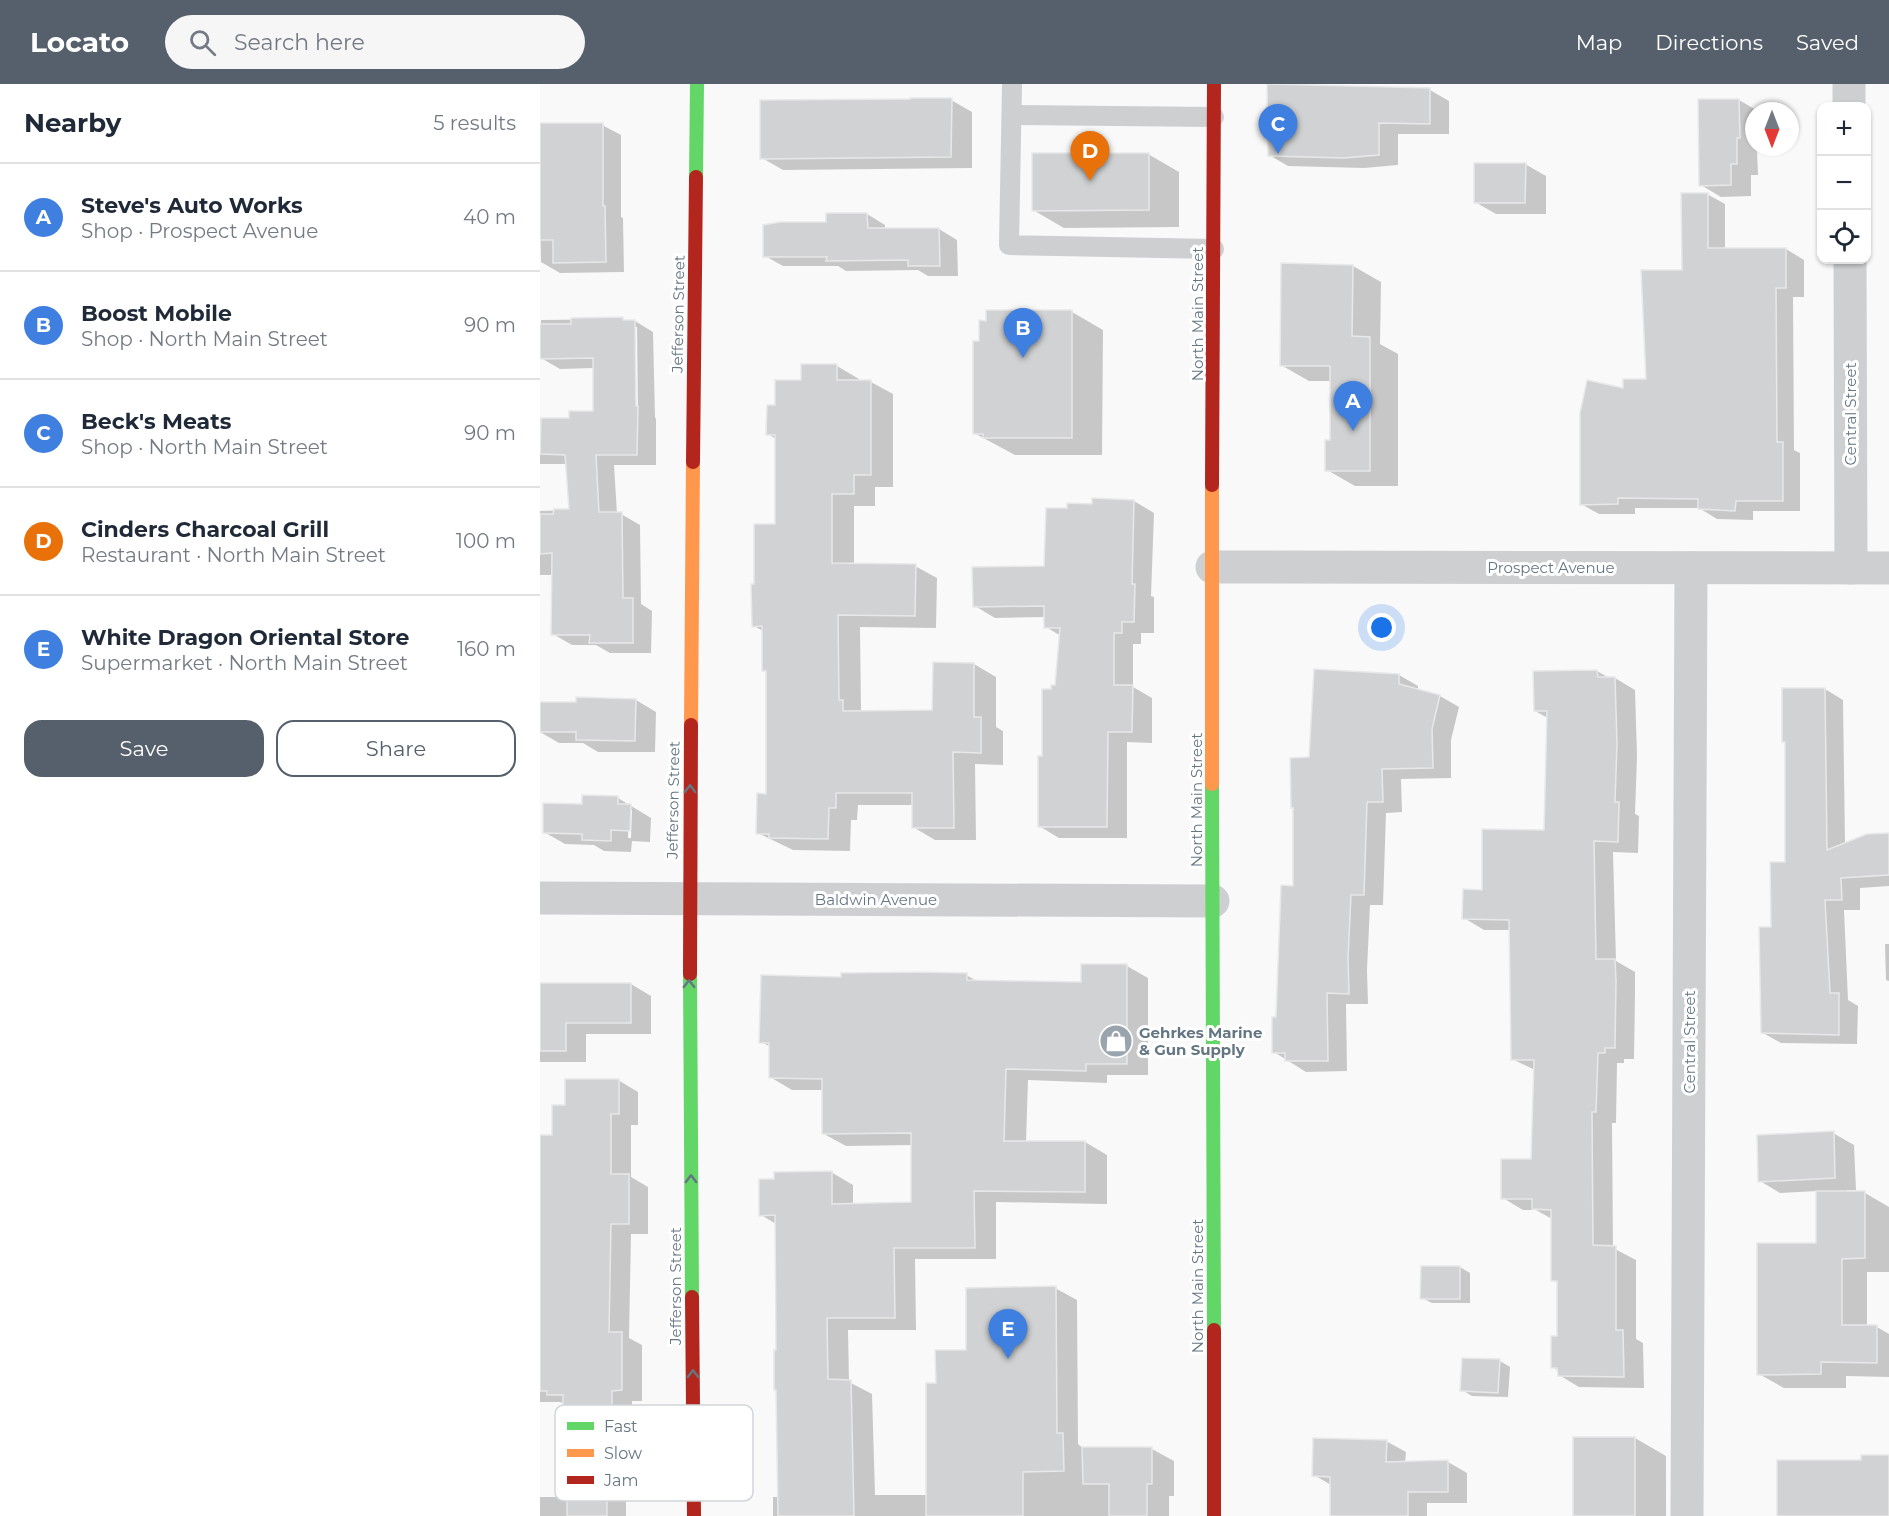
<!DOCTYPE html>
<html lang="en">
<head>
<meta charset="utf-8">
<style>
  :root { --surface:#fff; --page:#f6f6f7; --text:#1f2937; --muted:#747a83; --line:#e0e1e3; --accent:#56606c }
  body { margin:0; font-family:Montserrat,sans-serif; background:var(--page); color:var(--text) }
  .controls { position:absolute; right:18px; top:18px; display:grid; overflow:hidden; border-radius:12px; box-shadow:0 2px 4px #0004 }
  .controls button { width:54px; height:54px; display:grid; place-items:center; padding:0; border:0; border-bottom:2px solid var(--line); background:var(--surface); color:var(--text); font:30px sans-serif }
  .compass { position:absolute; left:1205px; top:18px; width:54px; height:54px; border-radius:50%; background:var(--surface); box-shadow:0 2px 4px #0004; rotate:180deg }
  .you { position:absolute; left:842px; top:544px; width:21px; height:21px; margin:-15px; border:4px solid #fff; border-radius:50%; background:#1a73e8; box-shadow:0 0 0 9px #1a73e833 }
  .badge { display:grid; place-items:center; width:39px; height:39px; border-radius:50%; background:var(--accent); color:#fff; font-size:20px; font-weight:700 }
  .pin { position:absolute; translate:-50% -50px; filter:drop-shadow(0 2px 3px #0008) }
  .pin::after { content:''; position:absolute; top:32px; width:21px; height:18px; background:inherit; clip-path:polygon(0 0,100% 0,50% 100%) }
  .list { margin:0; padding:0; list-style:none }
  h2 { display:flex; justify-content:space-between; align-items:center; height:78px; margin:0; padding:0 24px; font-size:26px }
  h2 small { font-size:20px; font-weight:400; color:var(--muted) }
  .list li { display:grid; grid-template-columns:39px 1fr auto; gap:18px; align-items:center; box-sizing:border-box; height:108px; padding:0 24px; border-top:2px solid var(--line) }
  .list b { display:block; font-size:22px; white-space:nowrap }
  .list p { margin:0; font-size:20px; white-space:nowrap; color:var(--muted) }
  .list em { font-size:20px; font-style:normal; color:var(--muted) }
  .actions { display:flex; gap:12px; padding:18px 24px }
  .actions a { flex:1; padding:14px 0; border:2px solid var(--accent); border-radius:18px; text-align:center; font-size:21px; color:var(--accent) }
  .actions .main { background:var(--accent); color:#fff }
  .icon { flex:none; width:33px; height:33px; fill:none; stroke:currentColor; stroke-width:2; stroke-linecap:round; stroke-linejoin:round }
  .map { position:relative; flex:none; width:1349px; height:1432px; overflow:hidden }
  header { display:flex; align-items:center; gap:36px; box-sizing:border-box; height:84px; padding:0 30px; background:var(--accent); color:#fff }
  header strong { font-size:28px }
  nav { display:flex; gap:33px; margin-inline-start:auto; font-size:21px }
  .search { width:420px; height:54px; background:var(--page); display:flex; align-items:center; gap:15px; box-sizing:border-box; padding:0 21px; border-radius:33px; color:var(--muted); font-size:22px }
  main { display:flex }
  aside { flex:1; background:var(--surface) }
  .map>svg:first-child { display:block }
  .shadow { fill:#0003; fill-rule:evenodd }
  .building { fill:#d0d2d3; stroke:#e8e8e8; stroke-width:1.5 }
  .lines { fill:none; stroke-linecap:round; stroke-linejoin:round }
  .lane { stroke:#cecfd0; stroke-width:20 }
  .street { stroke:#cecfd0; stroke-width:33 }
  .fast { stroke:#63d668; stroke-width:14 }
  .slow { stroke:#ff974d; stroke-width:14 }
  .jam { stroke:#b3261e; stroke-width:14 }
  .oneway { stroke:#657683 }
  .labels { text-anchor:middle; dominant-baseline:central; stroke-width:6; stroke-linejoin:round; paint-order:stroke }
  .street-label { font-size:15px; fill:#657683; stroke:#fff }
  .poi-label { font-size:15px; font-weight:bold; fill:#657683; stroke:#fff; text-anchor:start }
  .key { fill:#fff; stroke:#d1d6da; stroke-width:1.5 }
  .key-label { font-size:16px; fill:#657683 }
</style>
</head>
<body>
<header>
<strong>Locato</strong>
<div class="search"><svg class="icon" aria-label="search" viewBox="0 0 24 24"><circle cx="10" cy="10" r="6"/><path d="M15 15l6 6"/></svg>Search here</div>
<nav><a>Map</a><a>Directions</a><a>Saved</a></nav>
</header>
<main>
<aside>
<h2>Nearby<small>5 results</small></h2>
<ul class="list">
<li><span class="badge" style="background:#3f7fe0">A</span><div><b>Steve's Auto Works</b><p>Shop · Prospect Avenue</p></div><em>40 m</em></li>
<li><span class="badge" style="background:#3f7fe0">B</span><div><b>Boost Mobile</b><p>Shop · North Main Street</p></div><em>90 m</em></li>
<li><span class="badge" style="background:#3f7fe0">C</span><div><b>Beck's Meats</b><p>Shop · North Main Street</p></div><em>90 m</em></li>
<li><span class="badge" style="background:#e8710a">D</span><div><b>Cinders Charcoal Grill</b><p>Restaurant · North Main Street</p></div><em>100 m</em></li>
<li><span class="badge" style="background:#3f7fe0">E</span><div><b>White Dragon Oriental Store</b><p>Supermarket · North Main Street</p></div><em>160 m</em></li>
</ul>
<div class="actions"><a class="main">Save</a><a>Share</a></div>
</aside>
<div class="map">
<svg width="1349" height="1432" viewBox="0 0 1349 1432">
  <rect width="100%" height="100%" fill="#f9f9f9"/>
  <g class="shadow">
    <polygon points="890,6 909,17 909,50 858,50 858,81 824,84 748,82 729,71"/>
    <polygon points="411,16 432,28 432,84 243,86 222,74"/>
    <polygon points="1199,16 1218,27 1214,27 1214,63 1221,63 1221,65 1217,65 1218,91 1211,91 1211,112 1181,113 1161,101"/>
    <polygon points="62,41 81,51 81,133 83,134 84,188 20,189 1,178 0,121"/>
    <polygon points="608,70 639,88 639,143 524,144 493,126"/>
    <polygon points="985,80 1006,92 1006,130 956,130 935,118"/>
    <polygon points="1167,110 1185,120 1185,166 1246,165 1264,176 1264,213 1253,213 1254,366 1260,369 1260,427 1213,427 1213,436 1177,435 1159,424 1095,424 1095,430 1059,430 1041,420 1084,306 1108,296"/>
    <polygon points="327,130 345,141 345,145 399,145 417,156 418,192 388,192 378,186 306,187 298,182 243,182 225,172 287,140"/>
    <polygon points="813,182 841,198 840,260 858,270 858,402 815,402 787,386 792,357 792,297 769,297 741,281"/>
    <polygon points="532,228 563,246 562,371 475,371 434,349"/>
    <path d="M 83,235 L 87,237 L 95,237 L 113,248 L 115,333 L 116,335 L 116,381 L 74,381 L 77,430 L 81,430 L 100,441 L 101,520 L 112,527 L 111,569 L 70,569 L 56,561 L 32,561 L 13,550 L 14,491 L 0,491 L 0,427 L 31,426 L 28,380 L 0,380 L 0,335 L 30,336 L 54,328 L 54,284 L 20,285 L 1,274 L 1,236 ZM 94,243 L 97,243 L 98,330 L 95,330 Z"/>
    <polygon points="297,282 319,295 319,298 331,298 353,310 353,403 335,403 335,422 314,422 314,481 375,482 397,494 396,544 320,543 321,628 394,627 434,580 456,593 456,643 463,647 463,681 435,680 436,756 395,756 373,743 373,721 318,721 317,736 311,736 310,767 253,766 218,749 228,711 228,588 224,586 223,547 214,542 215,502 236,441 236,355 228,350 237,323 263,298"/>
    <polygon points="594,417 614,429 611,512 614,513 614,549 601,549 601,560 593,560 593,603 612,614 612,659 587,658 587,754 519,754 499,742 513,607 517,602 521,552 506,543 506,533 455,534 435,522 505,483 529,426"/>
    <polygon points="1057,587 1069,594 1075,594 1095,606 1097,672 1095,730 1099,732 1098,769 1073,768 1076,877 1095,888 1095,910 1094,975 1084,975 1084,979 1077,979 1076,1039 1072,1039 1073,1164 1096,1176 1096,1255 1103,1259 1104,1304 1039,1303 1019,1291 1019,1287 1012,1283 1019,1253 1019,1200 1012,1196 1012,1135 996,1126 983,1126 963,1114 992,1076 995,986 972,975 970,846 944,846 924,834 944,807 1005,748 1008,634 995,627"/>
    <polygon points="859,591 878,602 878,606 900,612 919,623 911,656 911,694 861,695 862,728 846,729 843,821 830,821 827,886 828,920 806,920 807,987 766,988 734,968 770,675"/>
    <polygon points="1285,605 1303,616 1305,760 1349,750 1349,802 1320,804 1320,826 1304,826 1308,916 1318,922 1317,960 1241,959 1223,949 1233,844"/>
    <polygon points="96,616 116,628 115,668 58,668 43,659 19,659 0,648 0,619 37,620"/>
    <path d="M 78,714 L 111,734 L 110,758 L 92,757 L 91,768 L 64,767 L 54,761 L 25,760 L 4,748 L 43,722 ZM 89,726 L 92,726 L 91,754 L 88,754 Z"/>
    <polygon points="1345,860 1349,860 1349,897 1346,896"/>
    <polygon points="587,882 608,894 608,991 567,991 567,999 488,996 486,1058 545,1058 567,1071 567,1120 456,1118 456,1175 375,1175 376,1246 308,1246 309,1298 332,1310 335,1411 388,1411 397,1300 428,1268 515,1204 537,1216 538,1360 544,1365 612,1365 634,1377 634,1412 629,1412 629,1432 233,1432 233,1413 239,1413 236,1140 221,1131 291,1088 313,1101 313,1121 373,1119 372,1061 306,1062 284,1050 283,1006 252,1006 230,993 231,963 221,958 302,894 426,891 439,898 543,899"/>
    <polygon points="91,900 111,912 111,950 46,950 46,978 0,978 0,901"/>
    <polygon points="78,996 98,1008 98,1041 91,1041 91,1093 108,1103 108,1150 91,1150 89,1254 102,1261 102,1317 92,1317 92,1377 86,1377 86,1432 0,1432 0,1413 25,1413 25,1320 20,1318 0,1318 0,1052 13,1052 27,1022"/>
    <polygon points="1293,1049 1314,1061 1316,1106 1307,1106 1307,1109 1325,1109 1349,1123 1349,1188 1327,1188 1327,1243 1337,1243 1349,1250 1349,1293 1306,1292 1306,1304 1244,1304 1219,1290 1277,1160 1277,1107 1240,1109 1220,1097"/>
    <polygon points="920,1183 930,1189 930,1219 892,1219 882,1214"/>
    <polygon points="923,1275 960,1277 970,1283 968,1313 932,1312 922,1306"/>
    <polygon points="1095,1354 1126,1372 1126,1432 1034,1432"/>
    <polygon points="846,1357 866,1368 865,1379 908,1378 927,1389 927,1419 887,1419 887,1432 792,1432 791,1401 774,1391"/>
  </g>
  <g class="building">
    <polygon points="727,0 890,4 890,40 839,39 839,71 804,74 728,72"/>
    <polygon points="370,14 412,14 411,73 220,75 220,16 370,15"/>
    <polygon points="1158,15 1199,15 1200,54 1197,54 1197,80 1191,80 1191,101 1159,102"/>
    <polygon points="0,39 63,39 63,122 65,122 66,178 13,179 13,156 0,156"/>
    <polygon points="492,69 609,69 609,126 492,127"/>
    <polygon points="934,79 986,79 985,119 934,119"/>
    <polygon points="1141,109 1168,109 1168,164 1246,164 1246,204 1236,204 1237,358 1243,358 1243,417 1196,417 1195,427 1158,425 1158,415 1078,414 1078,420 1040,421 1040,329 1047,296 1083,304 1083,295 1106,295 1101,186 1142,186"/>
    <polygon points="286,129 327,129 328,144 399,144 400,182 368,182 368,176 286,177 287,173 223,173 223,141 240,138 286,138"/>
    <polygon points="741,179 813,181 812,252 830,253 830,387 785,387 785,356 790,356 790,282 740,282"/>
    <polygon points="446,226 532,226 532,354 443,354 443,350 433,350 433,257 439,257 439,236 446,237"/>
    <polygon points="83,233 83,236 95,236 96,322 98,322 97,371 56,371 59,428 82,428 83,514 93,514 93,559 49,559 50,551 11,551 12,469 0,470 0,430 13,430 14,425 29,425 25,371 0,370 1,334 29,334 29,327 53,327 53,274 0,275 0,240 31,240 31,234"/>
    <polygon points="261,280 297,280 297,296 331,296 331,391 314,391 314,410 292,410 292,479 376,480 375,532 298,531 299,616 303,616 303,627 392,626 393,578 434,579 434,633 441,633 441,669 413,668 414,744 372,744 372,709 296,709 296,724 289,724 288,755 229,754 229,750 216,750 217,709 226,710 226,587 222,587 222,542 212,543 211,500 214,500 214,440 235,440 235,351 226,351 227,321 235,321 235,296 261,296"/>
    <polygon points="552,414 594,416 592,500 595,500 594,538 582,538 582,549 574,549 574,601 593,601 592,648 568,648 567,743 498,743 498,672 502,672 502,605 511,605 511,601 515,601 520,544 504,544 504,522 433,523 432,483 504,482 506,424 527,424 527,419 552,420"/>
    <polygon points="774,585 859,590 859,600 900,611 892,645 893,684 842,685 843,718 827,718 824,811 811,811 808,874 809,910 787,909 788,977 745,977 745,969 732,969 732,933 736,933 741,801 753,802 753,724 751,724 750,674 769,673"/>
    <polygon points="1057,586 1058,593 1075,593 1077,660 1075,718 1079,718 1078,758 1054,757 1056,875 1075,875 1076,897 1075,964 1065,964 1065,969 1058,969 1056,1028 1052,1028 1053,1161 1076,1162 1076,1246 1083,1246 1084,1293 1018,1292 1017,1284 1011,1284 1011,1252 1017,1252 1017,1197 1011,1197 1011,1126 992,1125 992,1115 961,1115 961,1075 991,1075 994,976 971,976 969,836 922,835 923,805 942,806 942,745 1004,746 1007,627 994,627 993,587"/>
    <polygon points="1242,604 1285,604 1287,766 1327,750 1349,749 1349,791 1301,794 1302,816 1285,816 1290,909 1299,909 1299,951 1221,949 1219,843 1231,843 1230,778 1245,778 1245,658 1242,658"/>
    <polygon points="36,613 96,615 95,657 36,656 36,648 0,648 0,618 36,618"/>
    <polygon points="42,711 78,712 78,720 91,720 90,747 71,746 71,757 42,756 42,750 3,749 3,719 42,720"/>
    <polygon points="541,880 587,880 587,980 546,980 546,987 466,985 464,1057 545,1057 545,1108 434,1107 435,1164 354,1164 355,1234 287,1234 288,1295 311,1296 314,1432 238,1432 236,1306 234,1306 234,1266 236,1266 235,1131 219,1132 219,1095 234,1095 234,1088 292,1087 292,1120 371,1118 371,1049 282,1050 282,995 229,994 229,959 219,959 221,891 301,893 301,889 380,888 427,889 427,896 541,898"/>
    <polygon points="0,899 91,899 91,939 26,939 26,967 0,967"/>
    <polygon points="25,995 79,995 79,1030 71,1030 71,1090 89,1090 89,1140 71,1140 69,1248 82,1248 82,1306 72,1307 72,1366 67,1366 67,1432 27,1432 27,1367 23,1367 23,1311 7,1311 7,1307 0,1307 0,1051 12,1051 12,1021 25,1021"/>
    <polygon points="1294,1047 1295,1094 1218,1098 1217,1051"/>
    <polygon points="1276,1107 1325,1107 1325,1174 1302,1175 1302,1241 1337,1241 1337,1279 1281,1278 1281,1290 1217,1291 1217,1159 1276,1159"/>
    <polygon points="881,1182 920,1182 920,1215 880,1215"/>
    <polygon points="516,1202 517,1349 523,1349 524,1387 483,1388 483,1432 386,1432 386,1299 396,1299 395,1266 426,1266 426,1204"/>
    <polygon points="922,1274 960,1275 958,1309 920,1307"/>
    <rect x="1033" y="1353" width="62" height="79"/>
    <polygon points="773,1354 847,1356 846,1378 908,1376 908,1408 868,1408 868,1432 790,1432 790,1393 772,1392"/>
    <polygon points="542,1363 612,1363 612,1400 607,1400 607,1432 569,1432 569,1400 543,1400"/>
    <polygon points="1321,1371 1349,1371 1349,1432 1237,1432 1237,1376 1321,1376"/>
  </g>
  <g class="lines">
    <g class="lane">
      <polyline points="472,0 469,161 674,165"/>
      <polyline points="472,31 674,33"/>
    </g>
    <g class="street">
      <polyline points="1309,0 1309,22"/>
      <polyline points="1310,176 1311,484"/>
      <polyline points="672,483 1349,484"/>
      <polyline points="0,814 673,817"/>
      <polyline points="1147,1432 1151,484"/>
    </g>
    <g class="fast">
      <polyline points="156,93 157,0"/>
      <polyline points="672,700 674,1246"/>
      <polyline points="150,890 152,1213"/>
    </g>
    <g class="slow">
      <polyline points="672,401 672,700"/>
      <polyline points="151,641 153,378"/>
    </g>
    <g class="jam">
      <polyline points="153,378 156,93"/>
      <polyline points="672,401 674,0"/>
      <polyline points="150,890 151,641"/>
      <polyline points="152,1213 154,1432"/>
      <polyline points="674,1246 674,1432"/>
    </g>
  </g>
  <defs><path id="oneway-chevron" d="M-2-3.5L2.5 0L-2 3.5" fill="none" stroke-width="1.6" stroke-linecap="round" stroke-linejoin="round" transform="scale(1.5)"/></defs>
  <g class="oneway">
    <use href="#oneway-chevron" transform="translate(150 705) rotate(-89)"/>
    <use href="#oneway-chevron" transform="translate(149 900) rotate(-90)"/>
    <use href="#oneway-chevron" transform="translate(151 1095) rotate(-90)"/>
    <use href="#oneway-chevron" transform="translate(153 1290) rotate(-90)"/>
  </g>
  <defs>
    <symbol id="shop-disc" viewBox="-11 -11 22 22"><circle r="9.5" fill="#99a4ac" stroke="#fff"/><path d="M-5-2.5h2.3a2.7 3.5 0 0 1 5.4 0H5L5.5 6h-11ZM-1.5-2.5h3a1.5 2.3 0 0 0-3 0Z" fill="#fff"/></symbol>
  </defs>
  <g fill-rule="evenodd">
    <use href="#shop-disc" x="557" y="938" width="38" height="38"/>
  </g>
  <g class="labels">
    <g class="street-label">
      <text transform="translate(138 230) rotate(-89)">Jefferson Street</text>
      <text transform="translate(657 230) rotate(-90)">North Main Street</text>
      <text transform="translate(1310 330) rotate(-90)">Central Street</text>
      <text x="1011" y="483">Prospect Avenue</text>
      <text transform="translate(133 716) rotate(-89)">Jefferson Street</text>
      <text transform="translate(656 716) rotate(-90)">North Main Street</text>
      <text x="336" y="815">Baldwin Avenue</text>
      <text transform="translate(1149 958) rotate(-90)">Central Street</text>
      <text transform="translate(135 1202) rotate(-90)">Jefferson Street</text>
      <text transform="translate(657 1202) rotate(-90)">North Main Street</text>
    </g>
    <g class="poi-label">
      <text x="599" y="948">Gehrkes Marine<tspan x="599" dy="17">&amp; Gun Supply</tspan></text>
    </g>
  </g>
  <rect x="15" y="1321" width="198" height="96" rx="9" class="key"/>
  <rect x="27" y="1338" width="27" height="8" fill="#63d668"/>
  <rect x="27" y="1365" width="27" height="8" fill="#ff974d"/>
  <rect x="27" y="1392" width="27" height="8" fill="#b3261e"/>
  <g class="key-label">
    <text x="64" y="1348">Fast</text>
    <text x="64" y="1375">Slow</text>
    <text x="64" y="1402">Jam</text>
  </g>
</svg>
<div class="controls">
<button>+</button>
<button>−</button>
<button><svg class="icon" aria-label="locate" viewBox="0 0 24 24"><circle cx="12" cy="12" r="6"/><path d="M12 2v4M12 18v4M2 12h4M18 12h4"/></svg></button>
</div>
<svg class="compass" viewBox="-18 -18 36 36"><path d="M0-13l5 13h-10z" fill="#e53935"/><path d="M0 13l5-13h-10z" fill="#747a83"/></svg>
<div class="you"></div>
<div class="pin badge" style="left:813px;top:347px;background:#3f7fe0">A</div>
<div class="pin badge" style="left:483px;top:274px;background:#3f7fe0">B</div>
<div class="pin badge" style="left:738px;top:70px;background:#3f7fe0">C</div>
<div class="pin badge" style="left:550px;top:97px;background:#e8710a">D</div>
<div class="pin badge" style="left:468px;top:1275px;background:#3f7fe0">E</div>
</div>
</main>
</body>
</html>
